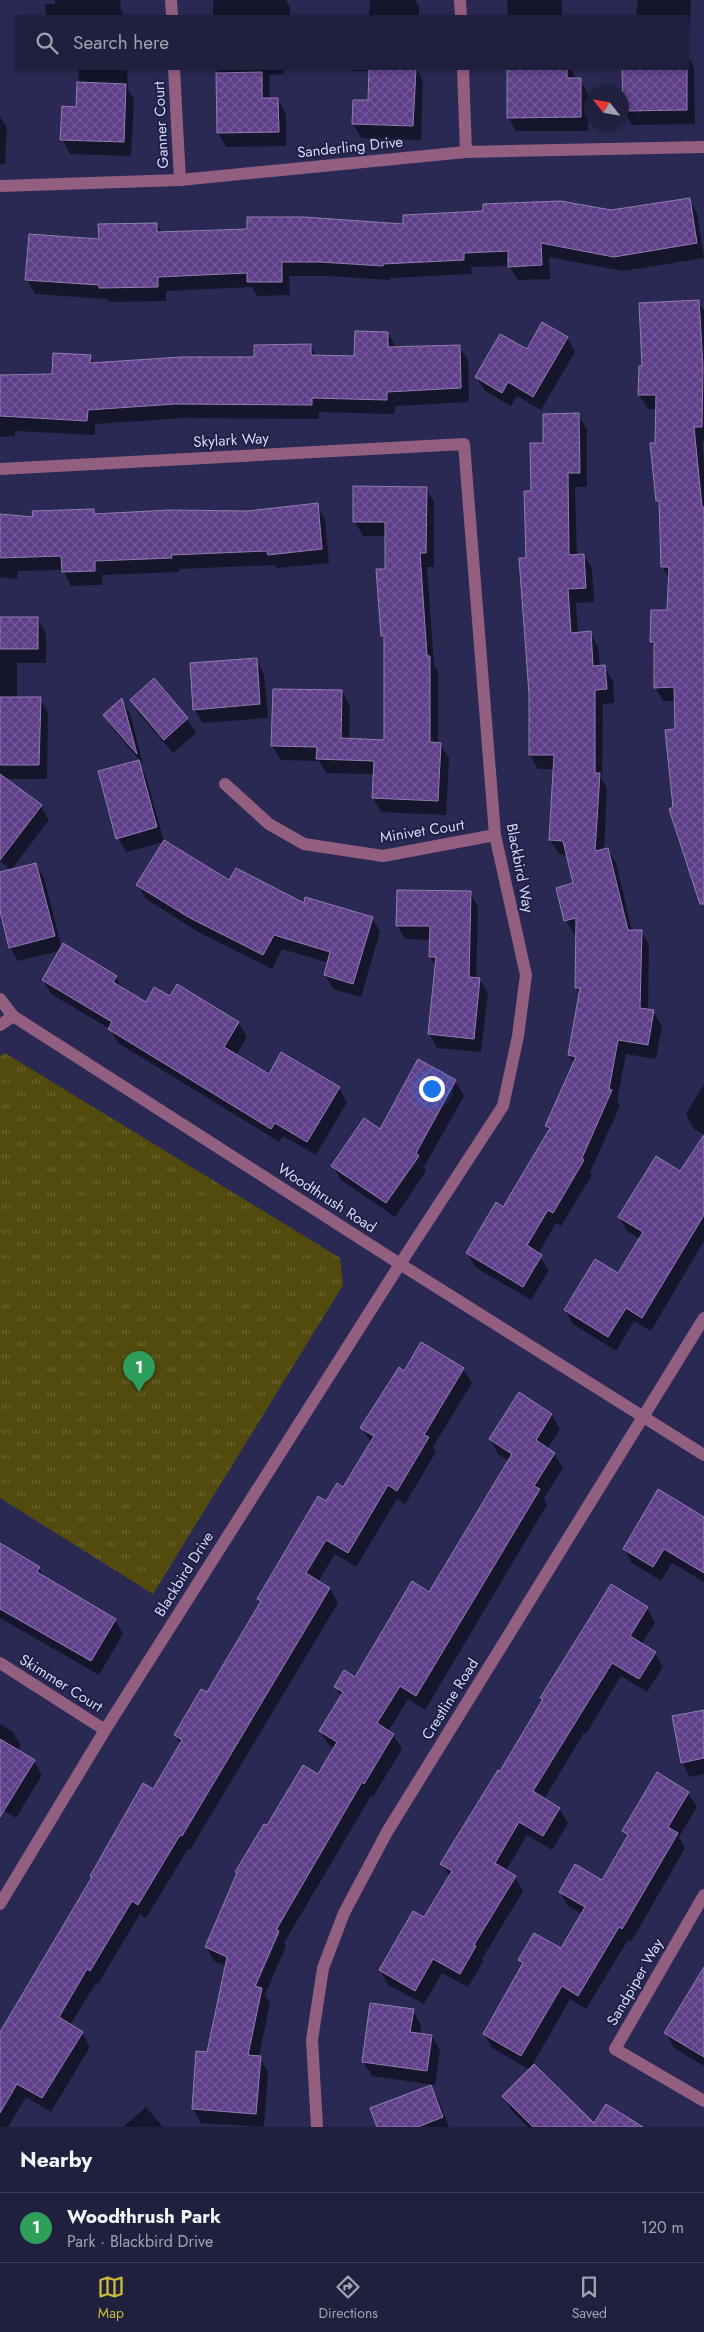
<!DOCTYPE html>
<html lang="en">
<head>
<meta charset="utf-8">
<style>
  :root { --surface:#1f1f3e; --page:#2c2c49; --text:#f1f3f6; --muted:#a1a2b0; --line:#3c3d58; --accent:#cbba39 }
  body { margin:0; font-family:Jost,sans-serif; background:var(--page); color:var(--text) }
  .compass { position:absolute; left:584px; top:85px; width:45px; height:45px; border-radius:50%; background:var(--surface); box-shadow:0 2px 8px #0003; rotate:301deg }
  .you { position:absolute; left:431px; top:1088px; width:18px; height:18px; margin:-12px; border:4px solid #fff; border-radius:50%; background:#1a73e8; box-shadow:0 0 0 8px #1a73e833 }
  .badge { display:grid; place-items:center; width:32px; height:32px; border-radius:50%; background:var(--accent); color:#fff; font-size:16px; font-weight:700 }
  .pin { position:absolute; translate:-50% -41px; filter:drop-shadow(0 1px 2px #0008) }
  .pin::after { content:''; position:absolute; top:26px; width:18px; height:15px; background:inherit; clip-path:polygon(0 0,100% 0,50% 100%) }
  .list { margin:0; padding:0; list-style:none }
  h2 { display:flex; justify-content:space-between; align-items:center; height:65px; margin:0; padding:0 20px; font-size:21px }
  h2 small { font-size:16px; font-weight:400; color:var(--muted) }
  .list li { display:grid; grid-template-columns:32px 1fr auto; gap:15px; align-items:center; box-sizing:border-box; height:70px; padding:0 20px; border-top:1px solid var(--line) }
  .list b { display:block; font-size:19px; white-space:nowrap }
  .list p { margin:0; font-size:16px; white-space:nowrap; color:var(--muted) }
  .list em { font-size:16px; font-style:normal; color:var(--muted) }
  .icon { flex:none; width:28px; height:28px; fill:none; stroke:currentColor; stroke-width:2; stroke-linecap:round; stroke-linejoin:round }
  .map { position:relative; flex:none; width:704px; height:2127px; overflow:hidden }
  .search { position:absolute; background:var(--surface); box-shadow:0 2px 8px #0003; left:15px; right:15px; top:15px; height:55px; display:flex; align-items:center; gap:12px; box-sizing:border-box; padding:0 18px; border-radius:0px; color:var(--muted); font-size:19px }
  .sheet { height:135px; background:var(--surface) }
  nav { display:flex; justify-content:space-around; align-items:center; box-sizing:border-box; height:70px; border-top:1px solid var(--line); background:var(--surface); font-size:14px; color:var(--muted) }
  nav a { display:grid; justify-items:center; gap:2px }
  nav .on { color:var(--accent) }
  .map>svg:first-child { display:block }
  .grass { fill:url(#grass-tufts) }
  .shadow { fill:#0007; fill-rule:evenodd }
  .building { fill:url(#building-cross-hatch); stroke:#907eae }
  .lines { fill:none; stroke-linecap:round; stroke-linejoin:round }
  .minor { stroke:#935f80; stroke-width:12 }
  .labels { text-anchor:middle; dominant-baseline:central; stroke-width:4; stroke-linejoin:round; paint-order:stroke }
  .street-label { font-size:15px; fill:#d7daf5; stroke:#201f48 }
</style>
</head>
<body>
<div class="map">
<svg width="704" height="2127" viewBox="0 0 704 2127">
  <defs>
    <pattern id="grass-tufts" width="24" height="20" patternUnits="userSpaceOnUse" patternTransform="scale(1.25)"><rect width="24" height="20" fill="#534b0e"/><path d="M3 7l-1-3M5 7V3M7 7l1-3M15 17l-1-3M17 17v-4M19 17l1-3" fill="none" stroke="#6b6432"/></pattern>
    <pattern id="building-cross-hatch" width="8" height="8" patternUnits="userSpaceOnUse" patternTransform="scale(1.25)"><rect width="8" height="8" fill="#5e3e89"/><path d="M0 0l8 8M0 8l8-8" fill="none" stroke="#74599a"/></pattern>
  </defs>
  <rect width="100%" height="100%" fill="#292953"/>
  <polygon class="grass" points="5,1053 340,1258 343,1285 153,1594 0,1498 0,1056"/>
  <g class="shadow">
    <polygon points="55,0 121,0 120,8 125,16 46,16 45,4 55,4"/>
    <polygon points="213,0 286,0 290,7 290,16 213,16"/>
    <polygon points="370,0 415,0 419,6 419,16 369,16"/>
    <polygon points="507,0 562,0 562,16 508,16"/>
    <polygon points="638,0 691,0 688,49 688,16 636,16"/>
    <polygon points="688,57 694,67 695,124 632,125 624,111 624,69 688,69"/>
    <polygon points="77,69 127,69 128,90 134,99 131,156 70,154 62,139 77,108 79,72"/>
    <polygon points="217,69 284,69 284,74 269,75 270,100 278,99 286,114 286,146 226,147 218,133"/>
    <polygon points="351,69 417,69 423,82 421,140 361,138 353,124 369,101 371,71 352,71"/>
    <polygon points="508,69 572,69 575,79 580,79 588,94 588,131 516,131 508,117"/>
    <polygon points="0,116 7,128 5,164 0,164"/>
    <polygon points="689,199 697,213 704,258 623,271 549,257 550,279 518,280 509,266 471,267 472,274 390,278 390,280 329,276 289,276 290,295 257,296 252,287 166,291 166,301 109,302 107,299 35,294 27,280 100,240 157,224 162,233 404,225 611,212"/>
    <polygon points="698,301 704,311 704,441 702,441 704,464 704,890 675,808 676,701 663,701 655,687 655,649 651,642 668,611 670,580 662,567 661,506 657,501 657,409 648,409 639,395 643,367"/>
    <polygon points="388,333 396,347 459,346 468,360 469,402 395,406 394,414 319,412 319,419 184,418 95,424 95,435 15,431 15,436 0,437 0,376 53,376 90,356 95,364 255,358 310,345 317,357 355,358"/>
    <polygon points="567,337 575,352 541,410 517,396 511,406 485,391 476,377"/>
    <polygon points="578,415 587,429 587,487 575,487 577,556 584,555 592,569 594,602 576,603 578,634 590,633 598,647 600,667 604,667 613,681 614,703 603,704 602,780 607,788 604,850 608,849 616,863 632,931 641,931 649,945 648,1010 653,1011 662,1026 656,1059 626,1054 617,1101 620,1106 590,1172 592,1175 561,1226 556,1223 538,1254 549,1270 531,1300 475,1267 467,1253 504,1208 549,1131 546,1126 574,1064 569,1055 580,995 576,988 577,934 574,934 566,920 575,884 568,855 559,854 550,840 554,769 538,769 530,755 527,559 532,492 544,444"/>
    <polygon points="426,488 434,502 434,567 427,567 434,665 438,671 438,744 440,744 449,758 446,815 381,812 373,798 374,774 326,773 319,761 281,760 272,746 342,691 350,706 349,740 385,741 385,642 382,636 387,536 363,536 355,522"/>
    <polygon points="317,505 325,519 329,563 277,568 275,565 179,569 179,572 102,575 102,585 71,586 63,570 18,571 17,579 0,577 0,516 34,519 93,511 96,515 248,512"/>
    <polygon points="0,618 38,619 46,633 46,663 17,663 17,698 40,698 48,713 47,779 0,779"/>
    <polygon points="256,659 264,674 268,718 203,723 194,709"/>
    <polygon points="154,680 187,719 196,733 173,753 139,714 131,700"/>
    <polygon points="122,700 130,714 143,764 113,729 104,715"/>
    <polygon points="138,762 146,776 164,842 126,852 118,838"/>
    <polygon points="0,789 41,806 49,820 11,870 0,861"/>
    <polygon points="36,864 44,878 62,949 116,977 124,991 146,1003 171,998 238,1022 247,1037 236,1055 269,1075 339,1088 347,1102 316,1155 283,1136 279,1142 255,1127 118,1043 110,1029 51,994 43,980 60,951 18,961 10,947 0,906 0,873"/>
    <polygon points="230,882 304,905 372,918 380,932 361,997 333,989 325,975 329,963 282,949 272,969 200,933 146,899 138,885"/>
    <polygon points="470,892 478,907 476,979 479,979 488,993 481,1052 437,1048 429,1033 436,967 430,957 430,940 405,939 397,925"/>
    <polygon points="418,1061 455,1081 464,1096 424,1167 426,1171 395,1217 341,1180 333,1166 380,1130"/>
    <polygon points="704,1084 704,1135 694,1129 686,1114"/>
    <polygon points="704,1137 704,1241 651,1331 634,1321 616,1351 573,1324 565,1310 619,1275 640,1239 627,1231 619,1217 681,1173"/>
    <polygon points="421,1344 463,1369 472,1383 433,1447 436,1452 405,1504 397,1499 356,1567 335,1554 318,1582 330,1589 338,1603 190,1850 188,1849 146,1918 140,1914 98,1984 96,1983 70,2025 82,2033 90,2047 51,2112 26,2097 8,2127 0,2127 0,2035 93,1879 91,1876 153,1791 181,1745 175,1735 207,1694 261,1604 258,1599 327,1503 344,1489 371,1443 362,1428 404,1372"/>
    <path d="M 551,1414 L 560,1429 L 548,1448 L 554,1454 L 563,1468 L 544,1498 L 547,1505 L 425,1710 L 408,1699 L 388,1732 L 393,1735 L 402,1749 L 373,1797 L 371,1796 L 284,1943 L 286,1946 L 265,1995 L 270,2003 L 259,2057 L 268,2072 L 264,2127 L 201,2123 L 193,2109 L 208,2053 L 226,1966 L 214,1961 L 206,1947 L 268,1827 L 318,1776 L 334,1749 L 329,1745 L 320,1731 L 341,1696 L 336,1687 L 356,1679 L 430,1594 L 509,1461 L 498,1454 L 490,1439 ZM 279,1927 L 279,1934 L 254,1992 L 252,1991 Z"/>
    <polygon points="704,1518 704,1582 672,1563 661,1581 632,1563 624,1549"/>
    <polygon points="0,1545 39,1568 44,1577 115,1620 123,1634 99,1675 0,1618"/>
    <polygon points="647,1608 655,1623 641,1645 655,1653 663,1667 647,1692 621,1676 586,1734 584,1733 544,1799 559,1808 568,1823 552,1850 527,1835 506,1871 515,1877 523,1891 482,1959 483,1962 468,1987 442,1973 424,2004 388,1985 380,1970 424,1919 450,1877 442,1864 500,1773 543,1701 542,1698"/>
    <polygon points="704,1711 704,1774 690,1777 682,1762"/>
    <polygon points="0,1724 13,1732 21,1746 18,1751 34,1761 42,1775 16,1818 0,1808"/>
    <polygon points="688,1793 697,1807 679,1837 685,1848 631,1942 628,1940 586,2009 570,1999 533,2064 594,2125 634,2127 528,2127 512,2111 504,2097 530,2070 492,2048 484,2034 523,1966 519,1960 561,1950 582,1914 568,1906 560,1892 603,1882 628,1838 623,1831"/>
    <polygon points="704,1980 704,2066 674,2048 666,2033"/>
    <polygon points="413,2010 421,2025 420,2034 432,2036 440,2050 435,2085 372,2076 363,2062"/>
    <polygon points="431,2087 439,2101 449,2127 378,2127"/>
    <polygon points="146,2107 163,2127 123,2127"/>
  </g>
  <g class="building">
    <polygon points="369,69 416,69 413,126 352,124 353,100 368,100"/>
    <polygon points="507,69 567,69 567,78 581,78 581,117 507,118"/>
    <polygon points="622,69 687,69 687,110 623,111"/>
    <polygon points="262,72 262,98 278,98 279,132 217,133 216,73"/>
    <polygon points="77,82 126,84 124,142 60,140 62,106 76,107"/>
    <polygon points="690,198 697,243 614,257 541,243 542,265 508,267 508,251 464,253 464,260 383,264 383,266 320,262 282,262 282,282 247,282 247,273 158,277 158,287 99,288 99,285 25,280 29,234 99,239 98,224 157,223 157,232 247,229 247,217 304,217 403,224 403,215 483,211 483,204 561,201 611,210"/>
    <polygon points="699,300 703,367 702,427 694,427 702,507 704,507 704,904 700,904 669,809 673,807 665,730 675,729 674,687 654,688 654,642 650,642 651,610 667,610 669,567 661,567 659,501 656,501 650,443 655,443 656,395 638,395 639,366 642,366 639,303"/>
    <polygon points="542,322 568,337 533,397 508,382 502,393 475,377 500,334 527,349"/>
    <polygon points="355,331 388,332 388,347 460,345 461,388 387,392 387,400 312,398 312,405 175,404 88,410 87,421 0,416 0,375 52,374 53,353 91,355 90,363 181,357 254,357 254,345 311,344 311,355 354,356"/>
    <polygon points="579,413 580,473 568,473 569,555 584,554 586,588 568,589 571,633 591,631 593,666 605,665 607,689 595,690 595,773 600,773 595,851 608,848 628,930 642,930 640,1008 654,1010 648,1045 618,1040 609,1089 612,1090 582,1158 584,1160 553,1213 548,1210 527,1245 542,1255 523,1287 466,1253 496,1202 503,1207 550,1128 545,1126 576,1057 568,1055 580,988 575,988 576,918 564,921 556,888 573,883 563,841 549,840 554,755 529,755 529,694 519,558 526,558 524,491 531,491 530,443 543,443 543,414"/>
    <polygon points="353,486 427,487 426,553 420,553 427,656 430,656 430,742 441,743 438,801 372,798 374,761 316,759 317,747 271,746 273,689 342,690 341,738 384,740 384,636 381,636 376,569 385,569 385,522 353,522"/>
    <polygon points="318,503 322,549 268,555 267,551 171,555 172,558 95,561 95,571 62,572 61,556 0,558 0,514 33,517 32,511 94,509 94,514 170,510 248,511"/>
    <rect x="0" y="617" width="38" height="32"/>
    <polygon points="257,658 260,704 193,710 190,663"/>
    <polygon points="154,678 188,718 164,740 130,700"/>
    <polygon points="0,697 41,697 39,765 0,765"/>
    <polygon points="122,698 137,754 103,715"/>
    <polygon points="139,760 157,827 116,839 98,771"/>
    <polygon points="0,774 42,805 0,860"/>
    <polygon points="164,840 229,880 236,868 304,903 305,897 373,917 353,984 324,975 330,952 274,935 263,955 190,918 136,885"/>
    <polygon points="36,863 55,936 9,948 0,911 0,872"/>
    <polygon points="397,890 471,891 469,977 480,978 474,1039 428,1034 436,957 429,957 430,926 396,926"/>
    <polygon points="63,943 117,976 113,982 146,1002 154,987 170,996 177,984 239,1022 224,1047 269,1074 281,1052 340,1087 307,1142 275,1123 271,1129 245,1113 108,1029 112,1022 42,980"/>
    <polygon points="418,1059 456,1080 416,1153 419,1156 386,1203 331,1166 364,1118 380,1129"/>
    <polygon points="704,1135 704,1215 642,1318 626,1308 608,1337 564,1310 595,1259 618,1273 643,1232 618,1217 656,1156 680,1171"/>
    <polygon points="421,1342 464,1368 424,1435 429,1437 397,1491 388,1485 348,1553 326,1540 306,1573 330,1588 182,1836 180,1835 138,1905 132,1901 90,1971 87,1969 59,2017 83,2032 42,2098 17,2084 0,2113 0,2032 92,1877 90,1876 143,1783 153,1789 182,1740 174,1735 201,1689 207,1692 261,1601 257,1599 318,1496 326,1501 337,1483 343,1487 374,1436 360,1428 399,1367 404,1371"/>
    <polygon points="519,1392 552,1414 536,1440 555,1453 534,1486 540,1489 416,1696 400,1686 377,1723 394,1734 364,1784 362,1782 276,1930 279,1931 255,1986 262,1988 248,2055 261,2056 256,2114 192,2109 196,2051 207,2052 227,1957 205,1947 237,1873 235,1872 264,1824 267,1825 303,1765 318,1774 337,1742 319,1731 343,1692 334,1687 344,1670 355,1677 412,1581 429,1592 512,1454 489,1439"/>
    <polygon points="658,1489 704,1517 704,1573 664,1549 653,1567 623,1549"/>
    <polygon points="0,1543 40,1567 37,1572 116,1619 91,1661 0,1609"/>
    <polygon points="611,1584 648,1607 630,1636 656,1652 639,1679 612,1663 533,1791 560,1808 543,1836 519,1822 495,1863 516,1876 474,1945 476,1946 460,1974 433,1959 415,1991 379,1970 413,1911 424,1917 452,1871 440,1864 498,1770 500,1771 543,1699 540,1698"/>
    <polygon points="704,1710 704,1758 681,1763 672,1716"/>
    <polygon points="0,1739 35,1760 0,1817"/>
    <polygon points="657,1772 689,1792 668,1827 678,1833 622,1929 619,1927 578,1996 562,1986 521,2056 483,2034 523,1963 518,1960 534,1933 561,1948 585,1907 559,1892 575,1864 602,1880 628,1835 622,1831"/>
    <polygon points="704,1967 704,2057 664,2033"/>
    <polygon points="370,2003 414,2009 410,2032 432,2035 427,2071 362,2062"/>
    <polygon points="534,2064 594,2123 606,2104 643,2127 533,2127 502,2096"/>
    <polygon points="431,2085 443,2117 418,2127 377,2127 370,2108"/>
  </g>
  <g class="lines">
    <g class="minor">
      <polyline points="171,0 172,16"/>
      <polyline points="460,0 461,16"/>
      <polyline points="174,69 180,180"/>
      <polyline points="463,69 466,152"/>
      <polyline points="0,186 180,180 466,152 704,147"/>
      <polyline points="0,469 464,444 495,835 526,975 518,1036 503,1106 400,1264 105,1730 0,1904"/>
      <polyline points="225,784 269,824 304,844 383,856 495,835"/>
      <polyline points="0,999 13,1016 400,1264 704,1455"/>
      <polyline points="0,1025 13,1016"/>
      <polyline points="0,1663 105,1730"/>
      <polyline points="704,1895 615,2049 704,2101"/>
      <polyline points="317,2127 312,2040 323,1968 344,1913 387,1832 704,1318"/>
    </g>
  </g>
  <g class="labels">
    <g class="street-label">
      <text transform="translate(161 125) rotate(-93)">Ganner Court</text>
      <text transform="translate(350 147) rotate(-6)">Sanderling Drive</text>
      <text transform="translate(231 440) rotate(-3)">Skylark Way</text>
      <text transform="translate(422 831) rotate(-9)">Minivet Court</text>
      <text transform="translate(520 868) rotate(79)">Blackbird Way</text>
      <text transform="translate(327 1198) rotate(33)">Woodthrush Road</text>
      <text transform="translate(184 1574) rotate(-58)">Blackbird Drive</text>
      <text transform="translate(61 1683) rotate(32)">Skimmer Court</text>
      <text transform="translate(450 1699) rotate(-58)">Crestline Road</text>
      <text transform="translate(635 1982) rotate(-60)">Sandpiper Way</text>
    </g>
  </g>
</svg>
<svg class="compass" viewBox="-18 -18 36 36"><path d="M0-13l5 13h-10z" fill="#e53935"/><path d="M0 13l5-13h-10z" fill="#a1a2b0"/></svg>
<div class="you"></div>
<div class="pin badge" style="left:139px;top:1392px;background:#2e9e5b">1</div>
<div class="search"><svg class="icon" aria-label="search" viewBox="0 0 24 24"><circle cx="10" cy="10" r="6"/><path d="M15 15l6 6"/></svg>Search here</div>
</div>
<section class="sheet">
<h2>Nearby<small></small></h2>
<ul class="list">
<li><span class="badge" style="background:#2e9e5b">1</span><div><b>Woodthrush Park</b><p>Park · Blackbird Drive</p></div><em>120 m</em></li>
</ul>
</section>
<nav>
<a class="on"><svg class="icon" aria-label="map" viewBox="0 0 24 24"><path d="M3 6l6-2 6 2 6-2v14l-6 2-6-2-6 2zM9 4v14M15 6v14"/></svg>Map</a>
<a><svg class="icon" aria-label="directions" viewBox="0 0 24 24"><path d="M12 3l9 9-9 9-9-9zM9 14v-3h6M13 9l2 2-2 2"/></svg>Directions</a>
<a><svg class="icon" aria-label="saved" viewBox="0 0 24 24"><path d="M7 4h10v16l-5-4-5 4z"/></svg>Saved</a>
</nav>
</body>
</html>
